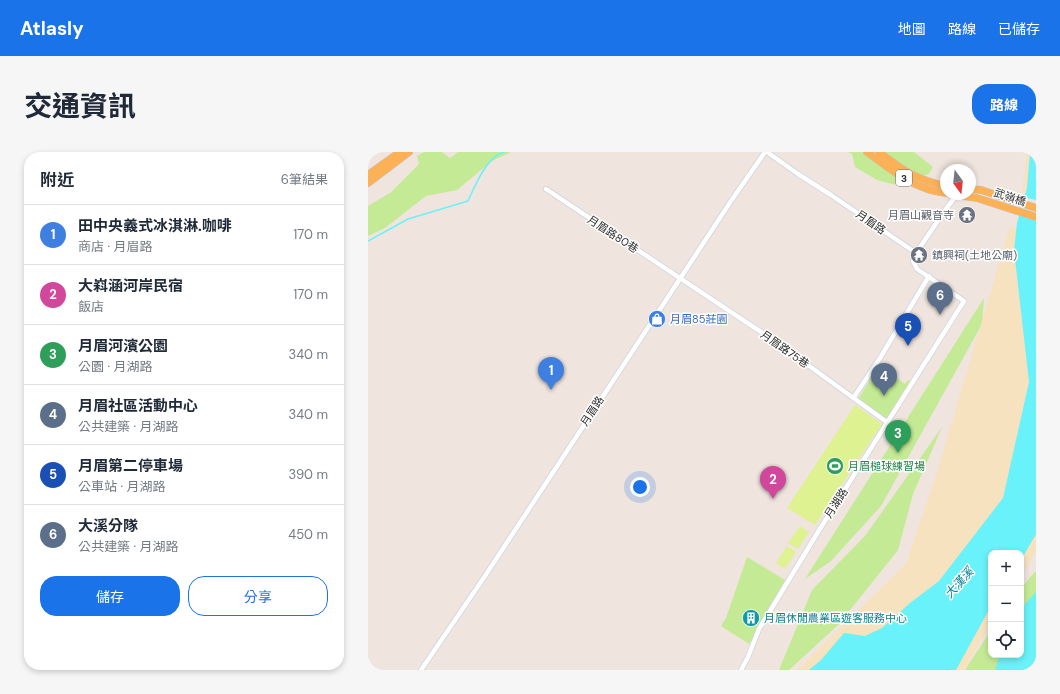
<!DOCTYPE html>
<html lang="zh-TW">
<head>
<meta charset="utf-8">
<style>
  :root { --surface:#fff; --page:#f6f6f7; --text:#1f2937; --muted:#747a83; --line:#e0e1e3; --accent:#1a73e8 }
  body { margin:0; font-family:"DM Sans","Noto Sans TC",sans-serif; background:var(--page); color:var(--text) }
  .controls { position:absolute; right:12px; bottom:12px; display:grid; overflow:hidden; border-radius:8px; box-shadow:0 2px 6px #0003 }
  .controls button { width:36px; height:36px; display:grid; place-items:center; padding:0; border:0; border-bottom:1px solid var(--line); background:var(--surface); color:var(--text); font:20px sans-serif }
  .compass { position:absolute; left:572px; top:12px; width:36px; height:36px; border-radius:50%; background:var(--surface); box-shadow:0 2px 6px #0003; rotate:165deg }
  .you { position:absolute; left:272px; top:335px; width:14px; height:14px; margin:-10px; border:3px solid #fff; border-radius:50%; background:#1a73e8; box-shadow:0 0 0 6px #1a73e833 }
  .badge { display:grid; place-items:center; width:26px; height:26px; border-radius:50%; background:var(--accent); color:#fff; font-size:13px; font-weight:700 }
  .pin { position:absolute; translate:-50% -33px; filter:drop-shadow(0 1px 2px #0008) }
  .pin::after { content:''; position:absolute; top:21px; width:14px; height:12px; background:inherit; clip-path:polygon(0 0,100% 0,50% 100%) }
  .list { margin:0; padding:0; list-style:none }
  h2 { display:flex; justify-content:space-between; align-items:center; height:52px; margin:0; padding:0 16px; font-size:17px }
  h2 small { font-size:13px; font-weight:400; color:var(--muted) }
  .list li { display:grid; grid-template-columns:26px 1fr auto; gap:12px; align-items:center; box-sizing:border-box; height:60px; padding:0 16px; border-top:1px solid var(--line) }
  .list b { display:block; font-size:15px; white-space:nowrap }
  .list p { margin:0; font-size:13px; white-space:nowrap; color:var(--muted) }
  .list em { font-size:13px; font-style:normal; color:var(--muted) }
  .actions { display:flex; gap:8px; padding:12px 16px }
  .actions a { flex:1; padding:9px 0; border:1px solid var(--accent); border-radius:16px; text-align:center; font-size:14px; color:var(--accent) }
  .actions .main { background:var(--accent); color:#fff }
  .icon { flex:none; width:22px; height:22px; fill:none; stroke:currentColor; stroke-width:2; stroke-linecap:round; stroke-linejoin:round }
  .map { position:relative; flex:none; width:668px; height:518px; overflow:hidden; border-radius:16px }
  header { display:flex; align-items:center; gap:24px; box-sizing:border-box; height:56px; padding:0 20px; background:var(--accent); color:#fff }
  header strong { font-size:19px }
  nav { display:flex; gap:22px; margin-inline-start:auto; font-size:14px }
  .intro { display:flex; align-items:center; justify-content:space-between; box-sizing:border-box; height:96px; padding:0 24px }
  h1 { margin:0; font-size:28px }
  .button { padding:10px 18px; border-radius:16px; background:var(--accent); color:#fff; font-size:14px; font-weight:700 }
  main { display:flex; gap:24px; padding:0 24px }
  aside { flex:1; background:var(--surface); border-radius:16px; box-shadow:0 2px 6px #0003 }
  .map>svg:first-child { display:block }
  .green { fill:#c5ea96 }
  .sand { fill:#f6e2bf }
  .pitch { fill:#def292 }
  .water { fill:#69f2f9 }
  .pier { fill:#efe4de }
  .lines { fill:none; stroke-linecap:round; stroke-linejoin:round }
  .stream { stroke:#69f2f9; stroke-width:1.5 }
  .minor-casing { stroke:#ccd4df; stroke-width:6 }
  .primary-casing { stroke:#c4c4c4; stroke-width:8 }
  .minor { stroke:#fff; stroke-width:4.5 }
  .primary { stroke:#fcb156; stroke-width:7 }
  .labels { text-anchor:middle; dominant-baseline:central; stroke-width:3; stroke-linejoin:round; paint-order:stroke }
  .shield { fill:#fff; stroke:#6c6c6c; stroke-width:1 }
  .shield-label { font-size:10px; font-weight:bold; fill:#2d2d2d }
  .street-label { font-size:11px; fill:#2d2d2d; stroke:#fff }
  .worship-label { font-size:11px; fill:#5b616d; stroke:#fff; text-anchor:end }
  .shop-label { font-size:11px; fill:#366cbe; stroke:#fff; text-anchor:start }
  .leisure-label { font-size:11px; fill:#27864d; stroke:#fff; text-anchor:start }
  .culture-label { font-size:11px; fill:#0d838f; stroke:#fff; text-anchor:start }
  .water-label { font-size:12px; font-style:italic; fill:#048294; stroke:#fff }
</style>
</head>
<body>
<header>
<strong>Atlasly</strong>
<nav><a>地圖</a><a>路線</a><a>已儲存</a></nav>
</header>
<div class="intro"><h1>交通資訊</h1><a class="button">路線</a></div>
<main>
<aside>
<h2>附近<small>6筆結果</small></h2>
<ul class="list">
<li><span class="badge" style="background:#3f7fe0">1</span><div><b>田中央義式冰淇淋.咖啡</b><p>商店 · 月眉路</p></div><em>170 m</em></li>
<li><span class="badge" style="background:#d1479c">2</span><div><b>大嵙涵河岸民宿</b><p>飯店</p></div><em>170 m</em></li>
<li><span class="badge" style="background:#2e9e5b">3</span><div><b>月眉河濱公園</b><p>公園 · 月湖路</p></div><em>340 m</em></li>
<li><span class="badge" style="background:#5c6f8a">4</span><div><b>月眉社區活動中心</b><p>公共建築 · 月湖路</p></div><em>340 m</em></li>
<li><span class="badge" style="background:#1a4fb4">5</span><div><b>月眉第二停車場</b><p>公車站 · 月湖路</p></div><em>390 m</em></li>
<li><span class="badge" style="background:#5c6f8a">6</span><div><b>大溪分隊</b><p>公共建築 · 月湖路</p></div><em>450 m</em></li>
</ul>
<div class="actions"><a class="main">儲存</a><a>分享</a></div>
</aside>
<div class="map">
<svg width="668" height="518" viewBox="0 0 668 518">
  <rect width="100%" height="100%" fill="#efe4de"/>
  <g class="green">
    <polygon points="56,0 74,0 82,6 90,0 143,0 124,9 89,38 58,44 17,76 0,84 0,54 22,41 51,12 49,4"/>
    <path d="M 480,0 C 484,0 489,0 493,0 C 503,3 528,23 536,31 L 532,34 L 509,28 L 487,15 L 484,2 Z"/>
    <polygon points="513,0 546,0 565,15 561,22 554,24"/>
    <polygon points="616,146 614,172 513,354 463,409 437,427"/>
    <polygon points="511,213 537,232 540,228 544,231 519,270 489,249"/>
    <polygon points="574,275 545,342 530,398 470,473 421,518 411,518 444,438 497,384"/>
    <polygon points="379,405 417,428 381,492 353,474 358,466"/>
    <polygon points="668,419 668,518 597,518 623,478 623,503 653,503 653,437 663,424"/>
  </g>
  <g class="sand">
    <polygon points="659,0 668,0 668,44 654,40"/>
    <polygon points="642,75 668,82 668,400 653,424 653,401 623,401 623,471 596,518 429,518 538,412 570,317"/>
  </g>
  <g class="pitch">
    <polygon points="487,253 514,272 447,373 419,356"/>
    <polygon points="432,374 441,380 430,397 420,391"/>
    <polygon points="419,394 428,400 417,417 408,411"/>
  </g>
  <g class="water">
    <polygon points="662,0 668,0 668,382 653,408 653,401 623,401 623,454 588,518 441,518 453,508 476,481 497,484 514,476 542,451 571,429 635,346 661,230 646,98 649,71 659,36"/>
    <polygon points="668,440 668,518 627,518 632,503 653,503 653,459 658,451"/>
  </g>
  <polygon class="pier" points="654,45 668,48 668,68 649,62"/>
  <g class="lines">
    <path class="stream" d="M 0,89 L 40,67 L 100,49 C 107,34 119,4 136,0"/>
    <defs>
      <g id="minor">
        <polyline points="399,0 430,22 463,43 548,101 580,54 590,42"/>
        <polyline points="178,37 411,192 520,271"/>
        <polyline points="486,245 512,206 561,124"/>
        <polyline points="53,518 117,424 363,49 397,0"/>
        <polyline points="373,518 380,505 391,477 450,380 596,149 549,117 545,109 548,101"/>
      </g>
      <g id="primary">
        <path d="M 499,0 C 517,13 536,29 557,36 C 563,39 571,40 578,41"/>
        <path d="M 511,0 C 534,18 549,28 578,34"/>
        <polyline points="0,23 32,0"/>
        <polyline points="0,31 41,0"/>
        <polyline points="602,37 613,38 668,56"/>
        <polyline points="582,42 609,46 668,65"/>
      </g>
    </defs>
    <use href="#minor" class="minor-casing"/>
    <use href="#primary" class="primary-casing"/>
    <use href="#minor" class="minor"/>
    <use href="#primary" class="primary"/>
  </g>
  <defs>
    <symbol id="temple-disc" viewBox="-11 -11 22 22"><circle r="9.5" fill="#6b7280" stroke="#fff"/><path d="M0-6L5-2H3V0L6.5 2.5H4V6H1.5V3h-3V6H-4V2.5H-6.5L-3 0V-2H-5Z" fill="#fff"/></symbol>
    <symbol id="shop-disc" viewBox="-11 -11 22 22"><circle r="9.5" fill="#3f7fe0" stroke="#fff"/><path d="M-5-2.5h2.3a2.7 3.5 0 0 1 5.4 0H5L5.5 6h-11ZM-1.5-2.5h3a1.5 2.3 0 0 0-3 0Z" fill="#fff"/></symbol>
    <symbol id="stadium-disc" viewBox="-11 -11 22 22"><circle r="9.5" fill="#2e9e5b" stroke="#fff"/><path d="M0-5a6.5 5 0 1 0 0 10a6.5 5 0 1 0 0-10ZM-3.5-1.8h7v3.6h-7Z" fill="#fff"/></symbol>
    <symbol id="building-disc" viewBox="-11 -11 22 22"><circle r="9.5" fill="#0f9aa8" stroke="#fff"/><path d="M-4-6H4V6H1V3H-1V6H-4ZM-2.5-4.3h1.7v1.8h-1.7ZM.8-4.3h1.7v1.8H.8ZM-2.5-1h1.7V.8h-1.7ZM.8-1h1.7V.8H.8Z" fill="#fff"/></symbol>
  </defs>
  <g fill-rule="evenodd">
    <use href="#temple-disc" x="589" y="53" width="20" height="20"/>
    <use href="#temple-disc" x="541" y="93" width="20" height="20"/>
    <use href="#shop-disc" x="279" y="157" width="20" height="20"/>
    <use href="#stadium-disc" x="457" y="304" width="20" height="20"/>
    <use href="#building-disc" x="373" y="456" width="20" height="20"/>
  </g>
  <g class="labels">
    <rect class="shield" x="528" y="18" width="16" height="16" rx="3"/>
    <g class="shield-label">
      <text x="536" y="26">3</text>
    </g>
    <g class="street-label">
      <text transform="translate(642 45) rotate(18)">武嶺橋</text>
      <text transform="translate(503 70) rotate(34)">月眉路</text>
      <text transform="translate(245 82) rotate(33)">月眉路80巷</text>
      <text transform="translate(417 197) rotate(35)">月眉路75巷</text>
      <text transform="translate(224 259) rotate(-57)">月眉路</text>
      <text transform="translate(468 351) rotate(-57)">月湖路</text>
    </g>
    <g class="worship-label">
      <text x="586" y="63">月眉山觀音寺</text>
      <text x="564" y="103" text-anchor="start">鎮興祠(土地公廟)</text>
    </g>
    <g class="shop-label">
      <text x="302" y="167">月眉85莊園</text>
    </g>
    <g class="leisure-label">
      <text x="480" y="314">月眉槌球練習場</text>
    </g>
    <g class="culture-label">
      <text x="396" y="466">月眉休閒農業區遊客服務中心</text>
    </g>
    <g class="water-label">
      <text transform="translate(591 431) rotate(-48)">大漢溪</text>
    </g>
  </g>
</svg>
<div class="controls">
<button>+</button>
<button>−</button>
<button><svg class="icon" aria-label="locate" viewBox="0 0 24 24"><circle cx="12" cy="12" r="6"/><path d="M12 2v4M12 18v4M2 12h4M18 12h4"/></svg></button>
</div>
<svg class="compass" viewBox="-18 -18 36 36"><path d="M0-13l5 13h-10z" fill="#e53935"/><path d="M0 13l5-13h-10z" fill="#747a83"/></svg>
<div class="you"></div>
<div class="pin badge" style="left:183px;top:238px;background:#3f7fe0">1</div>
<div class="pin badge" style="left:405px;top:347px;background:#d1479c">2</div>
<div class="pin badge" style="left:530px;top:301px;background:#2e9e5b">3</div>
<div class="pin badge" style="left:516px;top:244px;background:#5c6f8a">4</div>
<div class="pin badge" style="left:540px;top:194px;background:#1a4fb4">5</div>
<div class="pin badge" style="left:572px;top:163px;background:#5c6f8a">6</div>
</div>
</main>
</body>
</html>
